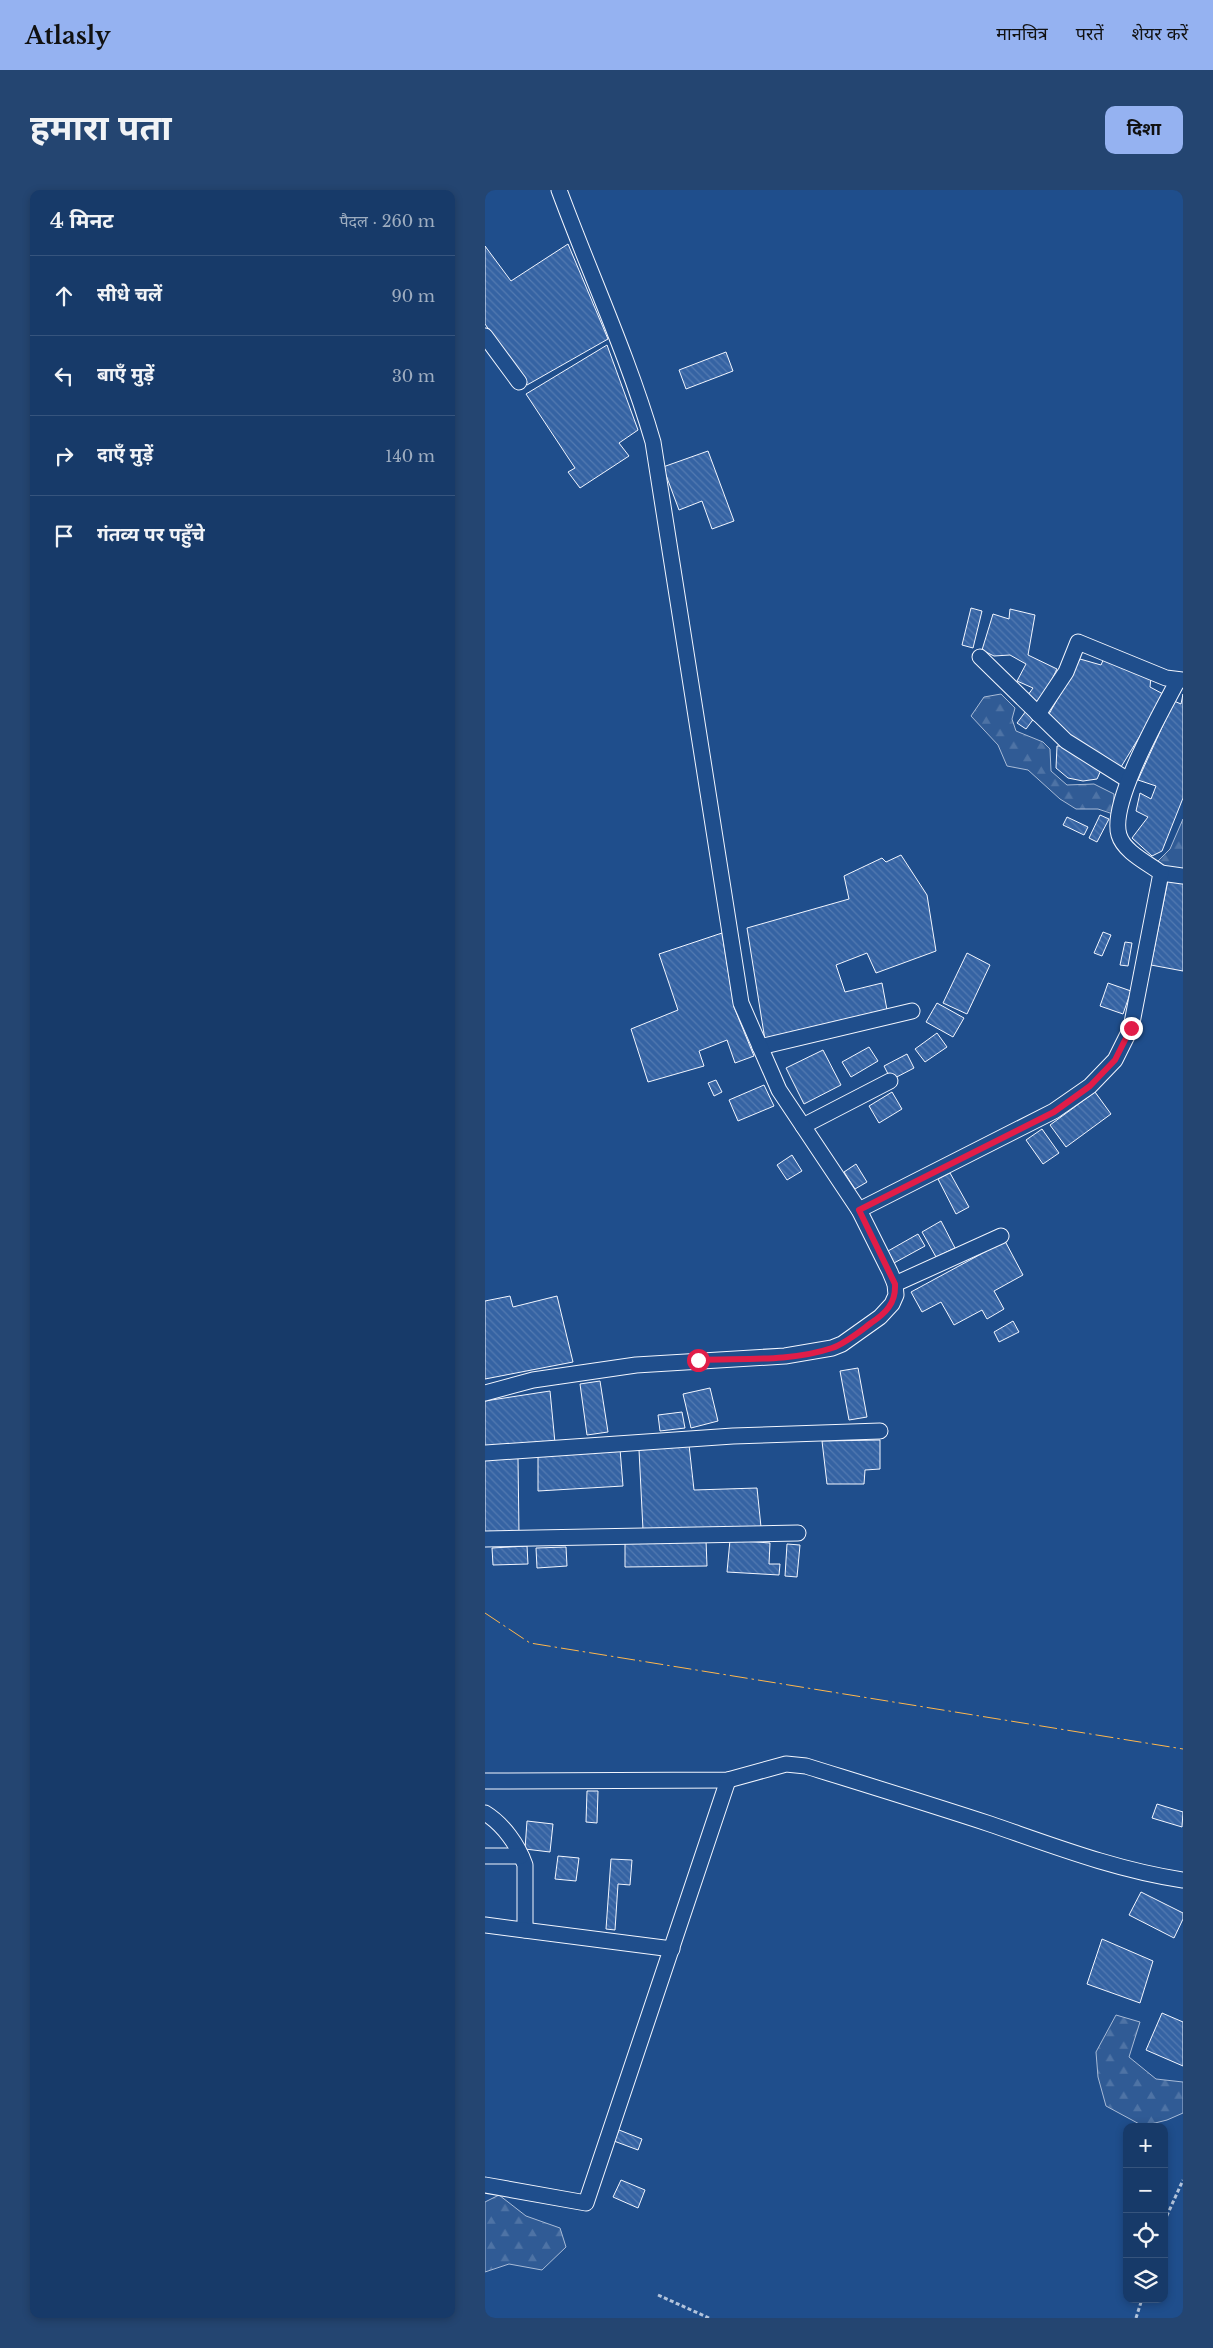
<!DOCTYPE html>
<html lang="hi">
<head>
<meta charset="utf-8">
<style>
  :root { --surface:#173a69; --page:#244571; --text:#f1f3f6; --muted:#9eadc0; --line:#36547d; --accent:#95b2f1 }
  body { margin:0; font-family:"Libre Baskerville","Noto Sans Devanagari",serif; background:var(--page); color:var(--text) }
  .controls { position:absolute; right:15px; bottom:15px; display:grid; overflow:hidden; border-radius:10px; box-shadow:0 2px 8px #0003 }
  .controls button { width:45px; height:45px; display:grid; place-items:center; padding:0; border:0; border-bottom:1px solid var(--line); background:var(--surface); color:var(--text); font:25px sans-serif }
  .stop { position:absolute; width:15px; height:15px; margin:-11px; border:4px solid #e11d48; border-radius:50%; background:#fff }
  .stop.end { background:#e11d48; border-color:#fff; box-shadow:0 1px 5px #0008 }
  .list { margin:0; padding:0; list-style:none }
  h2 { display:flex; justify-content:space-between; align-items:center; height:65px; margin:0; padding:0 20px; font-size:21px }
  h2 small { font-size:16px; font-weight:400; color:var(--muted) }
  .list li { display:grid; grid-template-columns:32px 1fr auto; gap:15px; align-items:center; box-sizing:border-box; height:80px; padding:0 20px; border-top:1px solid var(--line) }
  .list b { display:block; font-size:19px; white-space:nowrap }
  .list em { font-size:16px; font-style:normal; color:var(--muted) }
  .icon { flex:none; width:28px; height:28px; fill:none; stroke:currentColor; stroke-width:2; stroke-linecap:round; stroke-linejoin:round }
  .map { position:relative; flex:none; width:698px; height:2128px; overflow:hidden; border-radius:10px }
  header { display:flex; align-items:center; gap:30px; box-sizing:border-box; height:70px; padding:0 25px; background:var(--accent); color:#111 }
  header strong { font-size:24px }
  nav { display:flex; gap:28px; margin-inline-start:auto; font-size:18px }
  .intro { display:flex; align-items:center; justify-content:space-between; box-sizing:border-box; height:120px; padding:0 30px }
  h1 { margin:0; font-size:35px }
  .button { padding:12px 22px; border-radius:10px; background:var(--accent); color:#111; font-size:18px; font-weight:700 }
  main { display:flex; gap:30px; padding:0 30px }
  aside { flex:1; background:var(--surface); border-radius:10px; box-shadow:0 2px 8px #0003 }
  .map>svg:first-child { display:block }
  .forest { fill:url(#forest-firs); stroke:#a8bbd7 }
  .building { fill:url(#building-back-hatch); stroke:#f2f6ff }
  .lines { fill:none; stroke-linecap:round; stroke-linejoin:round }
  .minor-casing { stroke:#f2f6ff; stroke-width:17 }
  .path { stroke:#b3c4dc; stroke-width:3; stroke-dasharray:4 2.5; stroke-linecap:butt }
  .minor { stroke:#1f4e8c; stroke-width:15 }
  .power { stroke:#ffb74d; stroke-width:1; stroke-dasharray:18 4 2.5 4; stroke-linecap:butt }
  .route { stroke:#e11d48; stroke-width:6 }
</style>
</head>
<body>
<header>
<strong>Atlasly</strong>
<nav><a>मानचित्र</a><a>परतें</a><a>शेयर करें</a></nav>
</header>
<div class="intro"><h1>हमारा पता</h1><a class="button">दिशा</a></div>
<main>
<aside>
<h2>4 मिनट<small>पैदल · 260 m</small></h2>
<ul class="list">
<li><svg class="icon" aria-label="ahead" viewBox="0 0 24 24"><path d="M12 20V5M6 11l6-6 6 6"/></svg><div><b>सीधे चलें</b></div><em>90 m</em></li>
<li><svg class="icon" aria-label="left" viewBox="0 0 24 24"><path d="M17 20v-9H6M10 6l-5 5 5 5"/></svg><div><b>बाएँ मुड़ें</b></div><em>30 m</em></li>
<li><svg class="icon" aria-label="right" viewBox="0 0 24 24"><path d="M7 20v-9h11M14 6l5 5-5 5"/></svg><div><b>दाएँ मुड़ें</b></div><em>140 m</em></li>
<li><svg class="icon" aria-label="arrive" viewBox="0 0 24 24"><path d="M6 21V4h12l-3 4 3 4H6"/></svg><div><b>गंतव्य पर पहुँचे</b></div></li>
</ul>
</aside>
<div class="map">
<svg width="698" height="2128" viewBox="0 0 698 2128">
  <defs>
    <pattern id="forest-firs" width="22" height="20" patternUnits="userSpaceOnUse" patternTransform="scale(1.25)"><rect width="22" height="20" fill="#305b95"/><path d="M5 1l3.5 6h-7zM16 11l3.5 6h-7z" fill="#4e73a5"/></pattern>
    <pattern id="building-back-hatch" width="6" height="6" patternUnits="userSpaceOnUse" patternTransform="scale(1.25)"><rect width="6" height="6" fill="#3563a3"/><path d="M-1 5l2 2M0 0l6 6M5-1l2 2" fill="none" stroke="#537ab1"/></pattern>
  </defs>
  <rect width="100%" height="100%" fill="#1f4e8c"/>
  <g class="forest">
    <polygon points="516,504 530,518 527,529 531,541 558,552 565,559 566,581 582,595 609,594 629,604 628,624 613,619 591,619 575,609 543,580 522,576 513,555 486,526 499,507"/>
    <polygon points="698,629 698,681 683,679 673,671 685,659"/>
    <polygon points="631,1825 655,1832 644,1867 671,1889 698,1892 698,1923 682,1930 658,1936 621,1916 613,1887 611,1862"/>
    <polygon points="14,2005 41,2026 75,2038 81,2057 57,2080 24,2074 0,2082 0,2012"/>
  </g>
  <g class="building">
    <polygon points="83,54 123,149 42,195 0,134 0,56 26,91"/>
    <polygon points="122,155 153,240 134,253 144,266 95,298 83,282 90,278 41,204"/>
    <polygon points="241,162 248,181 201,199 194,180"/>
    <polygon points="223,261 249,331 227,339 217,311 194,320 178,277"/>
    <polygon points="486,418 497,421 488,458 477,455"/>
    <polygon points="525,419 550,425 543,465 572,479 555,514 543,505 548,498 532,491 541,474 525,465 509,466 497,460 508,424 524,429"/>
    <polygon points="619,468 666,487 665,497 680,505 636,577 585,547 564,524 595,469 616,475"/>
    <polygon points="698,504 698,608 677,661 667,666 647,648 663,627 651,621 655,603 666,609 671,596 653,590 689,511 696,514"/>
    <polygon points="541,521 550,527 541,539 532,533"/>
    <polygon points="572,556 583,556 617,578 612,589 598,591 583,588 571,578"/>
    <polygon points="615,625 624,629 612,652 604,648"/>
    <polygon points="582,627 603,637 599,645 578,635"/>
    <polygon points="416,665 442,705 451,761 391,783 382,763 351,775 360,802 397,793 402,820 280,850 262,738 364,709 359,686 397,668 401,672"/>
    <polygon points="683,690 698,693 698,781 666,775"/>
    <polygon points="618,742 626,745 617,766 609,763"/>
    <polygon points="237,743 249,817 269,866 250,873 242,850 214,861 219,876 163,892 146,839 193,820 174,764"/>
    <polygon points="640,752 647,753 643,776 635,775"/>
    <polygon points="482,763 505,775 482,824 458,813"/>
    <polygon points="623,793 646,801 638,824 615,816"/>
    <polygon points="452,813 479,828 468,847 441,832"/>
    <polygon points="452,843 462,857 440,872 430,859"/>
    <polygon points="384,857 393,871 366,887 357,872"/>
    <polygon points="338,860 356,895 319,914 301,878"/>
    <polygon points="422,864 429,878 406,890 399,876"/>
    <polygon points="231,890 237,902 229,906 223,893"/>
    <polygon points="279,895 289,916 253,931 244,910"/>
    <polygon points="407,902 417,919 394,933 384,916"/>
    <polygon points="610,902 626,924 581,957 565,935"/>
    <polygon points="557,939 574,963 558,974 541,950"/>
    <polygon points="307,965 317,981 302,990 292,975"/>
    <polygon points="371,974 382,992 370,999 359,982"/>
    <polygon points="465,983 484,1017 471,1024 453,989"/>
    <polygon points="456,1031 470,1058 451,1067 437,1042"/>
    <polygon points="433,1044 440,1056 409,1073 403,1061"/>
    <polygon points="520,1051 538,1085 509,1101 519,1119 502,1129 497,1120 469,1135 456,1112 437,1122 426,1102"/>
    <polygon points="25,1106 28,1117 72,1106 88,1172 0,1189 0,1111"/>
    <polygon points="528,1131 534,1142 514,1152 509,1142"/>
    <polygon points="373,1178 382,1227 364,1230 355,1181"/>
    <polygon points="115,1191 123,1242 102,1245 95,1194"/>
    <polygon points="225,1198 233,1231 206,1238 198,1204"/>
    <polygon points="65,1201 70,1253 0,1257 0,1211"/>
    <polygon points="197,1222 200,1238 175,1241 173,1225"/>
    <polygon points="395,1250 395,1279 380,1280 379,1294 342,1294 337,1251"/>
    <polygon points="204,1255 209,1300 272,1298 276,1337 158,1340 154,1260"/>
    <polygon points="135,1259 138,1296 53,1301 53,1265"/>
    <polygon points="33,1268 34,1344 0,1343 0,1270"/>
    <polygon points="221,1350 222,1376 140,1377 140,1351"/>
    <polygon points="245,1350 285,1353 284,1374 295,1374 294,1385 242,1382"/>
    <polygon points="302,1354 315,1355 312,1387 300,1386"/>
    <polygon points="42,1356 43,1374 8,1375 7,1358"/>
    <polygon points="81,1357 82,1376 52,1378 51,1358"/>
    <polygon points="102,1601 113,1601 112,1633 101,1632"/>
    <polygon points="672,1614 698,1622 697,1637 667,1628"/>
    <polygon points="42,1631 68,1634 65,1662 40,1659"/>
    <polygon points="73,1666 94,1668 91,1691 70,1689"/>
    <polygon points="126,1669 147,1670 145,1695 133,1694 130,1740 121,1739"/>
    <polygon points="656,1702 698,1723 698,1729 689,1748 644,1725"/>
    <polygon points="617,1749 668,1771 655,1813 602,1794"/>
    <polygon points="677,1823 698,1832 698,1876 661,1860"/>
    <polygon points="134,1940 157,1949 153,1960 129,1951"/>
    <polygon points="136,1990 160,2000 153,2018 128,2007"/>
  </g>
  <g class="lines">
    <defs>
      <g id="minor">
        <polyline points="0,146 34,192"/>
        <polyline points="495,467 581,551 643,590"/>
        <polyline points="553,524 581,482 593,452 681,488 698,490"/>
        <polyline points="676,683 698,686"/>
        <polyline points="275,857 427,821"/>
        <polyline points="318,936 405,891"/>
        <path d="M 374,1020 L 569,921 L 605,896 L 630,870 L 646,838 L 676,683 C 663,673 639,662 634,645 C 624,612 677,521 693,490"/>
        <polyline points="410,1094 516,1046"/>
        <path d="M 0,1203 L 48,1190 L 151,1175 L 300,1166 L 347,1158 L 357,1154 L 395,1127 L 407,1114 L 411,1105 L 410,1094 L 405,1082 L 374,1020 L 294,900 L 256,813 L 168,252 C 143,166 105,84 74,0"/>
        <polyline points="0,1263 248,1246 395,1241"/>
        <polyline points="0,1349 313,1343"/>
        <path d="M 0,1591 L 243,1590 L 301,1574 L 321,1576 C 382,1595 444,1614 505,1634 C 569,1656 631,1680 698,1690"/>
        <path d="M 0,1623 C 18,1634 33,1655 40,1675 L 40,1740"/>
        <polyline points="0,1666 36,1666"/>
        <polyline points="0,1735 187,1759"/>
        <polyline points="0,1995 101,2013 243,1590"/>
      </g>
    </defs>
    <use href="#minor" class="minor-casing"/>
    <g class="path">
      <polyline points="679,2032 698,1990"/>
      <polyline points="173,2105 224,2128"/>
      <polyline points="651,2128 657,2109"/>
    </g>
    <use href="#minor" class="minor"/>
    <polyline class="power" points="0,1423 45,1453 698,1559"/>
  </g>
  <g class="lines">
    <path class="route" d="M 213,1170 C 256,1168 306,1172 347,1158 C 361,1153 374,1142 386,1133 C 401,1123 411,1113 410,1094 L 374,1020 L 569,922 L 605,896 L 630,870 L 646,838"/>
  </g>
</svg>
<div class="controls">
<button>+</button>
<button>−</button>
<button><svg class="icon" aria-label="locate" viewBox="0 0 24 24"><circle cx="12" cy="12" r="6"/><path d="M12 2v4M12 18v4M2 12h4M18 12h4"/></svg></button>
<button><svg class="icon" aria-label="layers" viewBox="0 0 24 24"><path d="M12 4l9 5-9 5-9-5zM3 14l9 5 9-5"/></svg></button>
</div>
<div class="stop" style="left:213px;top:1170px"></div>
<div class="stop end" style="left:646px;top:838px"></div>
</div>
</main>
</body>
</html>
